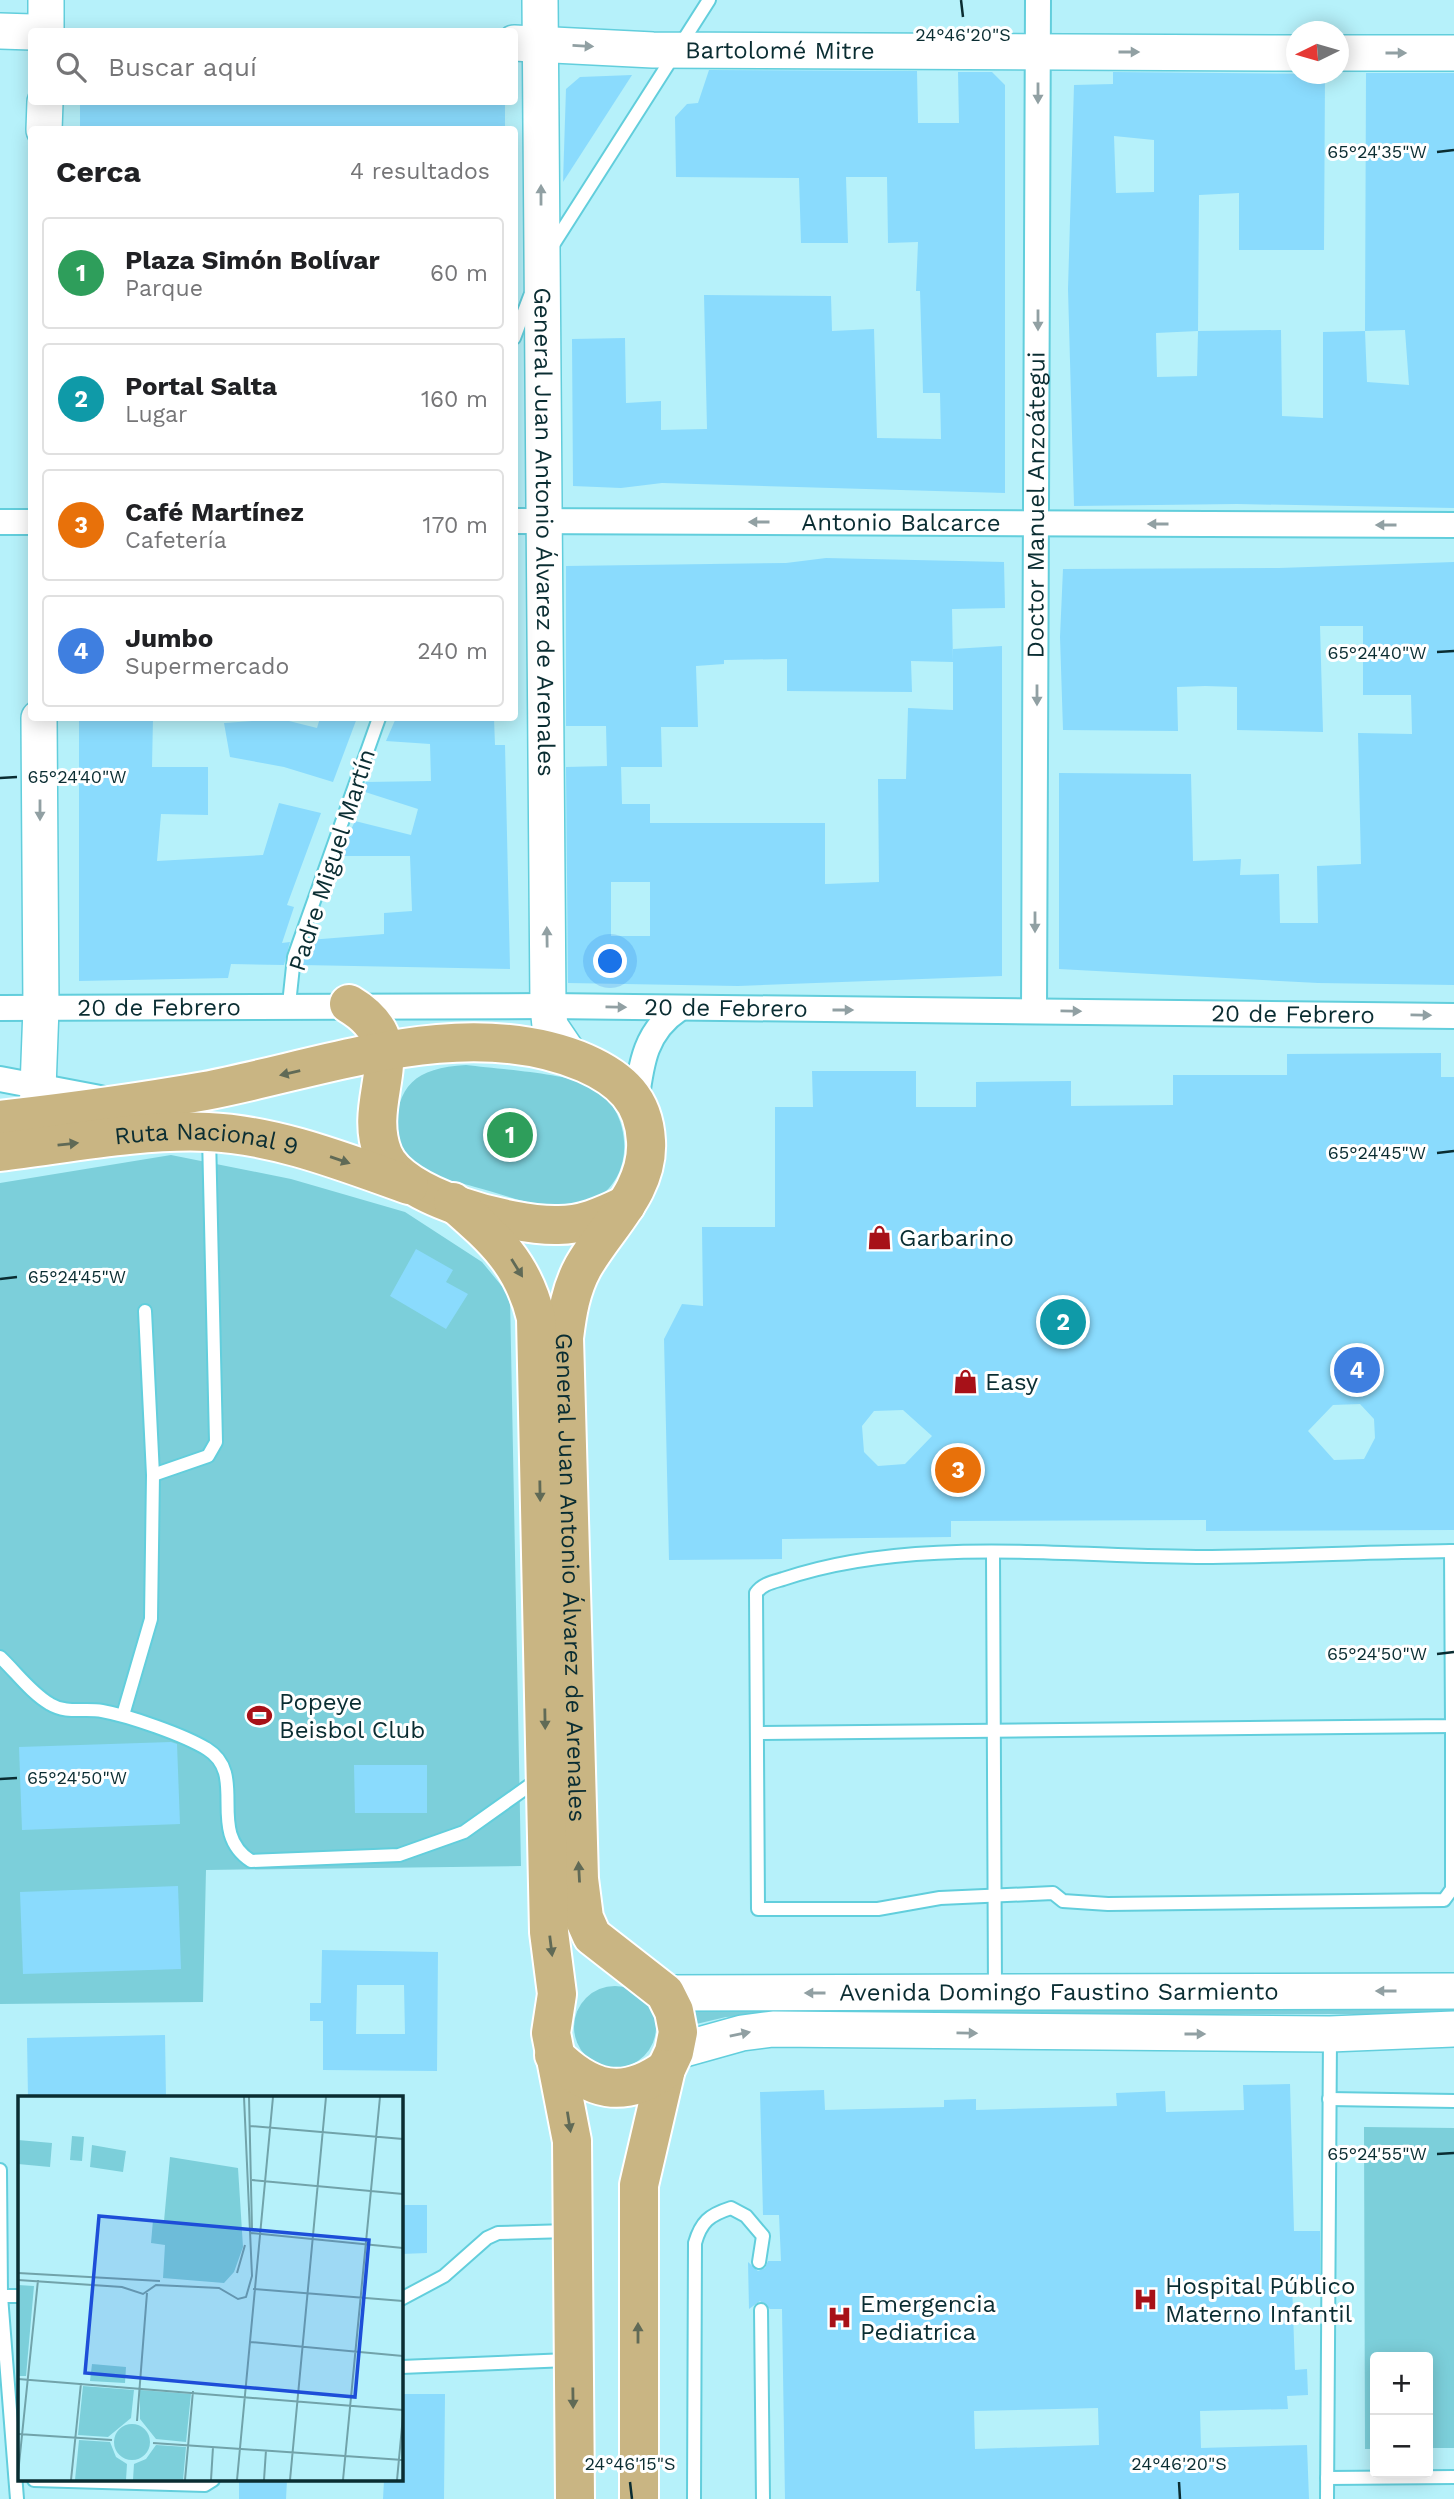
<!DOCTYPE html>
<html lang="es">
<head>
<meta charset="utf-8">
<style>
  :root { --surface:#fff; --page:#f6f6f6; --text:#202124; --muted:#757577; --line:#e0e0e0; --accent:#a71118 }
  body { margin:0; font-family:"Work Sans",sans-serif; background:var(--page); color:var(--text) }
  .controls { position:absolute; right:21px; bottom:21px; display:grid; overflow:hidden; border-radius:7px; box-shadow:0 4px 18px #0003 }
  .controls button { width:63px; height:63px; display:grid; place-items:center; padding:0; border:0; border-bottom:2px solid var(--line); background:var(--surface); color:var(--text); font:35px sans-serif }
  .compass { position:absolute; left:1286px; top:21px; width:63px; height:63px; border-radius:50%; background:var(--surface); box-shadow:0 4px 18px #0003; rotate:265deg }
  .you { position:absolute; left:611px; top:962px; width:24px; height:24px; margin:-18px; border:5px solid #fff; border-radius:50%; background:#1a73e8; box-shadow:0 0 0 10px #1a73e833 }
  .badge { display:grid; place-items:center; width:46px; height:46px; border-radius:50%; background:var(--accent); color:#fff; font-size:23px; font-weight:700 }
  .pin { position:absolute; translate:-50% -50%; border:4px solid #fff; box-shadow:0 2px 7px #0006 }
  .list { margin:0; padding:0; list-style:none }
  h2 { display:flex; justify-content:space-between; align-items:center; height:91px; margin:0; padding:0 28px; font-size:30px }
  h2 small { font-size:23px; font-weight:400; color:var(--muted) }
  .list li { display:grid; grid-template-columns:46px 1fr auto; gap:21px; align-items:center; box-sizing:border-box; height:112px; margin:0 14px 14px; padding:0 14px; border:2px solid var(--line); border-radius:7px }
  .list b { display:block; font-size:26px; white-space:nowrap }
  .list p { margin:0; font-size:23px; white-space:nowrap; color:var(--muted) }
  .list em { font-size:23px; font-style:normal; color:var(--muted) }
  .icon { flex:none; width:38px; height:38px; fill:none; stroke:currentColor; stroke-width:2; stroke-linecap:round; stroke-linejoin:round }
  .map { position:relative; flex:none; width:1454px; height:2499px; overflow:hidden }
  .search { position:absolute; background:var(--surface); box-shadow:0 4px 18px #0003; left:28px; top:28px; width:490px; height:77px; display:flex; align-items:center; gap:18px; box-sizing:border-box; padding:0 24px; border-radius:7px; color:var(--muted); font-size:26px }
  .panel { position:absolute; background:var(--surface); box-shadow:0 4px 18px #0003; left:28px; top:126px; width:490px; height:595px; border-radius:7px }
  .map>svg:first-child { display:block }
  .green { fill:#7ccfda }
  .building { fill:#8adbfd; fill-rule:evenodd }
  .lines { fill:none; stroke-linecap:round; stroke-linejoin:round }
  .lane-casing { stroke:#62cedc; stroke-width:16 }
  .street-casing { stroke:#62cedc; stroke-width:28 }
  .secondary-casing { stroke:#62cedc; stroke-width:38 }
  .primary-casing { stroke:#fff; stroke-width:42 }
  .lane { stroke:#fff; stroke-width:12 }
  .street { stroke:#fff; stroke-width:24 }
  .secondary { stroke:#fff; stroke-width:35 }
  .primary { stroke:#c9b583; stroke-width:38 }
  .oneway { fill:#91a0a3 }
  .oneway2 { fill:#606a56 }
  .ticks { fill:none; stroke:#0a2d32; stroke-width:2.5 }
  .labels { text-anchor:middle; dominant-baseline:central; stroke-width:6; stroke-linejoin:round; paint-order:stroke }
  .street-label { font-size:24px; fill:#0a2d32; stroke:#fff }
  .poi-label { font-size:24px; fill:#0a2d32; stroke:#fff; text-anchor:start }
  .inset-road { fill:none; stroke:#71a3aa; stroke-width:2 }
  .view { fill:#1d4ed8; fill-opacity:0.15; stroke:#1d4ed8; stroke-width:3.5 }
  .inset-edge { fill:none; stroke:#0a2d32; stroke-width:3.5 }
  .ticks-label { font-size:18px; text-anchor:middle; fill:#0a2d32; stroke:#fff; stroke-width:6; stroke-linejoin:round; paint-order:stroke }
</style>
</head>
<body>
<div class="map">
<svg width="1454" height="2499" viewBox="0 0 1454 2499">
  <rect width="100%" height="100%" fill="#b6f1fa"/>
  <g class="green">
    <path d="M 466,1065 C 497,1069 560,1073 587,1084 C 631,1103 639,1175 595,1199 C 560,1219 511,1196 475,1187 C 462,1183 447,1181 434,1176 C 418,1168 406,1153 396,1139 C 395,1086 414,1068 466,1065 Z"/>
    <polygon points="171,1155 291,1179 405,1212 482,1262 510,1296 521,1866 206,1870 203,2002 0,2004 0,1183"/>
    <circle cx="615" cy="2027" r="41"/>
    <polygon points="688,2001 1454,2004 1454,2014 790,2014 726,2017 692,2025"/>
    <polygon points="1364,2127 1454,2128 1454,2448 1428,2448 1428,2357 1375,2357 1375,2449 1365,2449"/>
  </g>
  <g class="building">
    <polygon points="709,70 917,71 918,123 959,123 958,72 992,72 1005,85 1005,493 662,483 621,488 573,486 572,339 625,338 626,403 661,401 661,430 707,429 704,295 831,296 832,331 874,329 877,438 941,439 940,393 923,393 920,291 916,291 918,242 888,243 887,177 846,177 848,243 801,243 799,178 676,177 675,117 687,104 698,103"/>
    <path d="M 1113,72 L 1325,74 L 1324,250 L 1239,250 L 1239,193 L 1199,195 L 1198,331 L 1281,330 L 1282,416 L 1323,418 L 1323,332 L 1365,331 L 1366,73 L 1454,73 L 1454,508 L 1237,504 L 1074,506 L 1068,289 L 1074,85 L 1113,84 ZM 1114,136 L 1154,140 L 1154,192 L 1116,193 ZM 1405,330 L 1409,385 L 1367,382 L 1365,331 ZM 1198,331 L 1197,376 L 1157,377 L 1156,333 Z"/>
    <polygon points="632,75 563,182 566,89 580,77"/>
    <rect x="80" y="102" width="425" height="28"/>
    <path d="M 826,558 L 1004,562 L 1005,608 L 952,609 L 953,662 L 953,649 L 1002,646 L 1002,976 L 738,986 L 568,983 L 566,767 L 607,766 L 606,726 L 566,726 L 566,566 L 786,563 ZM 787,659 L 787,691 L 912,692 L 911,661 L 953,662 L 953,710 L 908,708 L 906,779 L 878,779 L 879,882 L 825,884 L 825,823 L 650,823 L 650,804 L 622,804 L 621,767 L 662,767 L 661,727 L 698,727 L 696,666 L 724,664 L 724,660 ZM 611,882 L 650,882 L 650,936 L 611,936 Z"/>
    <polygon points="1454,562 1454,985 1318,983 1059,969 1059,773 1191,774 1193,861 1241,859 1240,875 1279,874 1280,923 1318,923 1317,866 1361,864 1358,733 1412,734 1411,695 1363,695 1363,626 1320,626 1323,732 1237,730 1237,687 1205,686 1177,687 1178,731 1063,730 1060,637 1063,569 1279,568"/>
    <polygon points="79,718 153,718 152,767 208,767 208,815 161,814 157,861 263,855 279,803 321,813 287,905 294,907 282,943 290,942 284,965 231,964 228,978 79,981"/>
    <polygon points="320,718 357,718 333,782 284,767 230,757 224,723 281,719 317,728"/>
    <polygon points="396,718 494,718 495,745 505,745 510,969 302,965 309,940 384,934 384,913 412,911 410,856 339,856 355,821 411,835 418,809 362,791 366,782 431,781 430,744 386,741"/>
    <path d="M 1441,1053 L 1441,1077 L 1454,1077 L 1454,1530 L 1206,1531 L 1206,1520 L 951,1521 L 951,1537 L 782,1539 L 782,1559 L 669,1560 L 664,1339 L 682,1304 L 703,1306 L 702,1227 L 775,1227 L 775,1107 L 813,1107 L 812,1071 L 916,1071 L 916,1107 L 976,1107 L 976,1082 L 1071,1081 L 1071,1106 L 1173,1105 L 1173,1075 L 1287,1075 L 1287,1054 ZM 1360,1404 L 1374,1419 L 1375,1438 L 1364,1459 L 1334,1460 L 1308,1431 L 1333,1405 ZM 903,1410 L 932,1436 L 905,1464 L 878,1466 L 864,1452 L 862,1426 L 874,1411 Z"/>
    <polygon points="416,1249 453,1270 446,1282 468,1294 446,1329 390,1296"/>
    <polygon points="171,1742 177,1744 180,1824 22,1830 19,1747"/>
    <polygon points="354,1765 427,1765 427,1813 355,1813"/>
    <polygon points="178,1886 181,1969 23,1974 20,1892"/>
    <path d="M 322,1950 L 438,1952 L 437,2071 L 323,2070 L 323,2021 L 310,2021 L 310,2003 L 321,2003 ZM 357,1985 L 404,1985 L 405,2034 L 356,2034 Z"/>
    <polygon points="165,2035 166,2098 28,2098 27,2038"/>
    <path d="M 1290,2084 L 1294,2231 L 1320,2231 L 1320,2281 L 1292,2282 L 1295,2370 L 1307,2369 L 1308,2395 L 1287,2396 L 1288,2409 L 1200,2411 L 1201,2448 L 1307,2445 L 1309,2499 L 785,2499 L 782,2309 L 770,2309 L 760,2301 L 749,2309 L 748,2262 L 758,2271 L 765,2268 L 768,2261 L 781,2261 L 779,2215 L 763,2215 L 760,2092 L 824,2090 L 825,2110 L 944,2107 L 944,2100 L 976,2099 L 976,2110 L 1117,2106 L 1116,2093 L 1165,2091 L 1166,2112 L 1244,2110 L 1243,2085 ZM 1098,2408 L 1099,2445 L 975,2449 L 974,2411 Z"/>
    <polygon points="401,2205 427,2205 427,2253 401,2254"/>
    <polygon points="401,2394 445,2394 444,2499 383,2499 384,2480 401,2480"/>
    <polygon points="239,2480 287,2480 286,2499 239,2499"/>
  </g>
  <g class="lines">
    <defs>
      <g id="lane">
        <polyline points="551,248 709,0"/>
        <polyline points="514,338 530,296"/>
        <polyline points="289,1004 294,957 379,718"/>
        <polyline points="153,1475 208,1456 216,1442 209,1136"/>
        <path d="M 1451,1551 C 1372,1552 1292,1556 1212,1557 C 1075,1558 915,1534 783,1579 C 773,1582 762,1584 756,1593 L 758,1909 L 878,1909 L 940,1898 L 1053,1893 L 1063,1901 L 1108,1904 L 1444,1900 L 1452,1889 L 1452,1726"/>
        <polyline points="993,1554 995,1991"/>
        <path d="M 0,1657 C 16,1672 31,1693 50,1704 C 66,1714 85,1708 102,1711 C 130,1716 184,1735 207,1749 C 249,1775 205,1831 251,1861 L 399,1855 L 464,1832 L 540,1778"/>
        <polyline points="123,1715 151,1619 153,1475 145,1311"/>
        <polyline points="758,1733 1452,1726 1451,1551 1454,1551"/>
        <polyline points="1329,2099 1454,2101"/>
        <polyline points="0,2170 1,2296 17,2499"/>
        <polyline points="1,2296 19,2296"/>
        <polyline points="401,2299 444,2276 487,2238 498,2233 568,2231"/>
        <polyline points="761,2310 763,2499"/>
        <polyline points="401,2367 568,2360"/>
        <polyline points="1327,2478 1454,2477"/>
        <polyline points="34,2480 205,2485 213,2480"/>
        <path d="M 694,2499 L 695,2243 C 701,2222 709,2215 731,2208 L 746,2216 L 763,2236 L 759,2262"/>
        <polyline points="1327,2499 1330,2037"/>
      </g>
      <g id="street">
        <path id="s1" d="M 514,521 L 1454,525"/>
        <polyline points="0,522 32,522"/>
        <path id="s2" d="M 0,1008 L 548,1006 L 1454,1016"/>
        <path id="s3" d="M 1034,1011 L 1038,0"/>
        <polyline points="0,1079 100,1098"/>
        <path d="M 636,1104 C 641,1066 644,1032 679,1009"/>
      </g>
      <g id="secondary">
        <polyline points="46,0 46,32"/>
        <path id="s4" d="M 540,0 L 548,1006 L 550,1026 L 571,1057"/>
        <polyline points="0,31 32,32"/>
        <path id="s5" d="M 514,43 L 653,50 L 1296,53"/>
        <polyline points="1338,53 1454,53"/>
        <polyline points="44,130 45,102"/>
        <polyline points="37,1115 41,1008 39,718"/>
        <path id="s6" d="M 665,1993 L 1454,1991"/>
        <polyline points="674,2052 742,2033 773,2029 1330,2034 1454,2029"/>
      </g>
      <g id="primary">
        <path d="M 349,1004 C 418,1045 360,1096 383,1154 C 400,1198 511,1225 555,1225 C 581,1226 603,1216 626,1205"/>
        <path id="s7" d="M 0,1120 C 69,1112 137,1103 205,1091 C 326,1068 465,1012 585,1063 C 621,1079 644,1100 646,1141 C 649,1191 606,1226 583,1267 C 571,1289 567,1313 564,1338 L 579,1879 L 584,1918 L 592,1936 L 665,1993 L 674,2011 L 678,2032 L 674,2052 L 666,2069 L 639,2185 L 639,2499"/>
        <path id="s8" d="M 0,1152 C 66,1144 141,1129 208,1132 C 277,1135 344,1162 409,1185"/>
        <path d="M 453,1202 C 494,1238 523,1263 536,1318 L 549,1932 L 557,1994 L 551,2033 L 572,2141 L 575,2499"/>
        <path d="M 554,2055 C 590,2091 623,2100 666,2069"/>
      </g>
    </defs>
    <use href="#lane" class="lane-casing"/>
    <use href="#street" class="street-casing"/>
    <use href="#secondary" class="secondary-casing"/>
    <use href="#primary" class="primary-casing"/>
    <use href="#lane" class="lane"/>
    <use href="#street" class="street"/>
    <use href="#secondary" class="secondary"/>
    <use href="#primary" class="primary"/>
  </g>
  <defs><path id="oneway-solid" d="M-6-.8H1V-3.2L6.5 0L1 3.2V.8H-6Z" transform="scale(1.75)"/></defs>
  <g class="oneway">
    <use href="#oneway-solid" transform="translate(583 46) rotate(3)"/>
    <use href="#oneway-solid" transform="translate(1129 52)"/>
    <use href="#oneway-solid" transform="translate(1396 53)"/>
    <use href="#oneway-solid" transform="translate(1038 93) rotate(90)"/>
    <use href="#oneway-solid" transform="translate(541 195) rotate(-90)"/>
    <use href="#oneway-solid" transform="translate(1038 320) rotate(90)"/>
    <use href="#oneway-solid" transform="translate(759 522) rotate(-180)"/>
    <use href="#oneway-solid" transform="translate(1158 524) rotate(-180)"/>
    <use href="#oneway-solid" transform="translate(1386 525) rotate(-180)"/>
    <use href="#oneway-solid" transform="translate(1037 695) rotate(90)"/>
    <use href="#oneway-solid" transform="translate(40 810) rotate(90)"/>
    <use href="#oneway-solid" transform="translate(1035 922) rotate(90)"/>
    <use href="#oneway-solid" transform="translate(547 937) rotate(-91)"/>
    <use href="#oneway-solid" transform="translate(616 1007) rotate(1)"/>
    <use href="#oneway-solid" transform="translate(843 1010)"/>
    <use href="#oneway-solid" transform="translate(1071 1011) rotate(1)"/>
    <use href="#oneway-solid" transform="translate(1421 1015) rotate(1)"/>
    <use href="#oneway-solid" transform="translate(1386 1991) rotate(180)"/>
    <use href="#oneway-solid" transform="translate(815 1993) rotate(-180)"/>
    <use href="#oneway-solid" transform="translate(967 2033) rotate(1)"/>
    <use href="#oneway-solid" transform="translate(740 2034) rotate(-11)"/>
    <use href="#oneway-solid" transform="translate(1195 2034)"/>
  </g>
  <g class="oneway2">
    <use href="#oneway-solid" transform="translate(290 1073) rotate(167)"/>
    <use href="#oneway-solid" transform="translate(68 1144) rotate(-6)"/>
    <use href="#oneway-solid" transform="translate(340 1160) rotate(19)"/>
    <use href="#oneway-solid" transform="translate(517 1268) rotate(58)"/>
    <use href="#oneway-solid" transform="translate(540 1491) rotate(89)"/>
    <use href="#oneway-solid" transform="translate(545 1719) rotate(89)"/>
    <use href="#oneway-solid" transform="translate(579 1872) rotate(-93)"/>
    <use href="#oneway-solid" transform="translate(551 1946) rotate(83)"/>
    <use href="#oneway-solid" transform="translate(569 2122) rotate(81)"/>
    <use href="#oneway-solid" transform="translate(638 2333) rotate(-90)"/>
    <use href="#oneway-solid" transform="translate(573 2398) rotate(89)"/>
  </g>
  <path class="ticks" d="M 961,0 L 963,17M 1437,152 L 1454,150M 1437,652 L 1454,651M 0,778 L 17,777M 1437,1153 L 1454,1151M 0,1279 L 17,1277M 1437,1654 L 1454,1652M 0,1779 L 17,1778M 1437,2154 L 1454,2153M 630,2482 L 632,2499M 1179,2482 L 1180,2499"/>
  <defs>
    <symbol id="shop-bare" viewBox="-9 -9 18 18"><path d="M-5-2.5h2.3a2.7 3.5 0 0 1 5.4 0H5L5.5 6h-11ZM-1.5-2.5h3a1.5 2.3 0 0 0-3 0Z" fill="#a71118" stroke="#fff" stroke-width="2.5" paint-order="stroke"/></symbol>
    <symbol id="stadium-bare" viewBox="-9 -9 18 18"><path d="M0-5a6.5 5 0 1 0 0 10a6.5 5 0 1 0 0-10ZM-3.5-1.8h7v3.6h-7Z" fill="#a71118" stroke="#fff" stroke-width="2.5" paint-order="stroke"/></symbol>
    <symbol id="hospital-bare" viewBox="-9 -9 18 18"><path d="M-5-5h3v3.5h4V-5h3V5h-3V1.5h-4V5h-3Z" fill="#a71118" stroke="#fff" stroke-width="2.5" paint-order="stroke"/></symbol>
  </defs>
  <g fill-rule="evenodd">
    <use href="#shop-bare" x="862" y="1220" width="35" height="35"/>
    <use href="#shop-bare" x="948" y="1364" width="35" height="35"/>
    <use href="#stadium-bare" x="242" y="1698" width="35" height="35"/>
    <use href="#hospital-bare" x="1128" y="2282" width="35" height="35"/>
    <use href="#hospital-bare" x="822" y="2300" width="35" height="35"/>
  </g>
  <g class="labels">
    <g class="street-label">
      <text stroke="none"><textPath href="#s5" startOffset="266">Bartolomé Mitre</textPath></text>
      <text stroke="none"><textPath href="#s3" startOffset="506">Doctor Manuel Anzoátegui</textPath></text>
      <text stroke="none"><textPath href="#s1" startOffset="387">Antonio Balcarce</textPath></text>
      <text stroke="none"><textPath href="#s4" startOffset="532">General Juan Antonio Álvarez de Arenales</textPath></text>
      <text transform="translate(332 860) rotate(-72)">Padre Miguel Martín</text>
      <text stroke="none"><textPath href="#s2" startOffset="159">20 de Febrero</textPath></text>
      <text stroke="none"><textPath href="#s2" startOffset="726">20 de Febrero</textPath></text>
      <text stroke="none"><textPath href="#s2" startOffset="1293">20 de Febrero</textPath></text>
      <text stroke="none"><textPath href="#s8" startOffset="208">Ruta Nacional 9</textPath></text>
      <text stroke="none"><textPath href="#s7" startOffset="1157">General Juan Antonio Álvarez de Arenales</textPath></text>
      <text stroke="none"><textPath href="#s6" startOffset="394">Avenida Domingo Faustino Sarmiento</textPath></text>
    </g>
    <g class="poi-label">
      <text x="899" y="1238">Garbarino</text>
      <text x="985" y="1382">Easy</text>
      <text x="279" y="1702">Popeye<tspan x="279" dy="28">Beisbol Club</tspan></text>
      <text x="1165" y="2286">Hospital Público<tspan x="1165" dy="28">Materno Infantil</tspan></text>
      <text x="860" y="2304">Emergencia<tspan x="860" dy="28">Pediatrica</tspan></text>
    </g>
  </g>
  <g transform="translate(18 2096)">
    <rect width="385" height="385" fill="#b6f1fa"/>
    <path d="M 54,40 L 66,41 L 64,65 L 52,64 ZM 0,44 L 34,47 L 32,71 L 0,68 ZM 74,49 L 108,55 L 105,76 L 72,71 ZM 152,61 L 220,72 L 225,151 L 216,176 L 206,187 L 145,182 L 147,149 L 133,147 L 135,124 L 146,125 ZM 0,189 L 16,190 L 8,280 L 0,280 ZM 74,268 L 108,271 L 107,287 L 72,285 ZM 65,290 L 116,294 L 113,322 L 90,341 L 60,339 ZM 122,294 L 173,298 L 168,346 L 138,343 L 122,323 ZM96 346a18 18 0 1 1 36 0a18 18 0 1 1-36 0ZM 61,344 L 92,346 L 98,361 L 109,368 L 108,384 L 57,384 ZM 138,349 L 168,351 L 165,384 L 115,384 L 116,368 L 128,363 Z" fill="#7ccfda"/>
    <path class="inset-road" d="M 231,1 L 234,133M 232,30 L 385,43M 234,84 L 385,98M 233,137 L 385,152M 0,177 L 142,185M 219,177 L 227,149M 0,184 L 104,191 L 125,198 L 138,189 L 201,192 L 220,203 L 228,201 L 234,180 L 226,1M 235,193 L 385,205M 232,246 L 385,260M 0,283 L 385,314M 119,325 L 129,197M 0,338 L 94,344M 135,347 L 385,364M 0,378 L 20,184M 53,384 L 63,287M 167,384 L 175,295M 193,384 L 195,351M 219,384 L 255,1M 246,384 L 248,354M 272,384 L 308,1M 325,384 L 362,1M 379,384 L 385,320"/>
    <path class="view" d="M 81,120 L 351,144 L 337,301 L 67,277 Z"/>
    <rect width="385" height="385" class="inset-edge"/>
  </g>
  <g class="ticks-label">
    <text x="963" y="41">24°46'20"S</text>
    <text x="1377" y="158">65°24'35"W</text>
    <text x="1377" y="659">65°24'40"W</text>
    <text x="77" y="783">65°24'40"W</text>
    <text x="1377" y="1159">65°24'45"W</text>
    <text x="77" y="1283">65°24'45"W</text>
    <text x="1377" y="1660">65°24'50"W</text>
    <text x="77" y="1784">65°24'50"W</text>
    <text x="1377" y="2160">65°24'55"W</text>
    <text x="630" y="2470">24°46'15"S</text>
    <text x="1179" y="2470">24°46'20"S</text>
  </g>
</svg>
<div class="controls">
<button>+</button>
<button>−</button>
</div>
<svg class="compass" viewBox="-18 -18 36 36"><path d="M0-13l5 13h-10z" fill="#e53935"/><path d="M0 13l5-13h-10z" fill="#757577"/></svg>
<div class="you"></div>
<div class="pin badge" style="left:510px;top:1135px;background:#2e9e5b">1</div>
<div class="pin badge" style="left:1063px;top:1322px;background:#0f9aa8">2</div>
<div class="pin badge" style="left:958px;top:1470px;background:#e8710a">3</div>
<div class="pin badge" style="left:1357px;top:1370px;background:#3f7fe0">4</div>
<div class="search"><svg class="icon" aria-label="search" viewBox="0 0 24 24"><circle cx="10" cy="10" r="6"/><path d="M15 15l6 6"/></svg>Buscar aquí</div>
<section class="panel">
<h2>Cerca<small>4 resultados</small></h2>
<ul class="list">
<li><span class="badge" style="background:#2e9e5b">1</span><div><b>Plaza Simón Bolívar</b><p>Parque</p></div><em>60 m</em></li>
<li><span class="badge" style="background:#0f9aa8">2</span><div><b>Portal Salta</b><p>Lugar</p></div><em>160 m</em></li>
<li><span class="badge" style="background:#e8710a">3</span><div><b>Café Martínez</b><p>Cafetería</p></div><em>170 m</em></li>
<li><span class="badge" style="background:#3f7fe0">4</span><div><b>Jumbo</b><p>Supermercado</p></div><em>240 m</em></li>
</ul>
</section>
</div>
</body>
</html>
